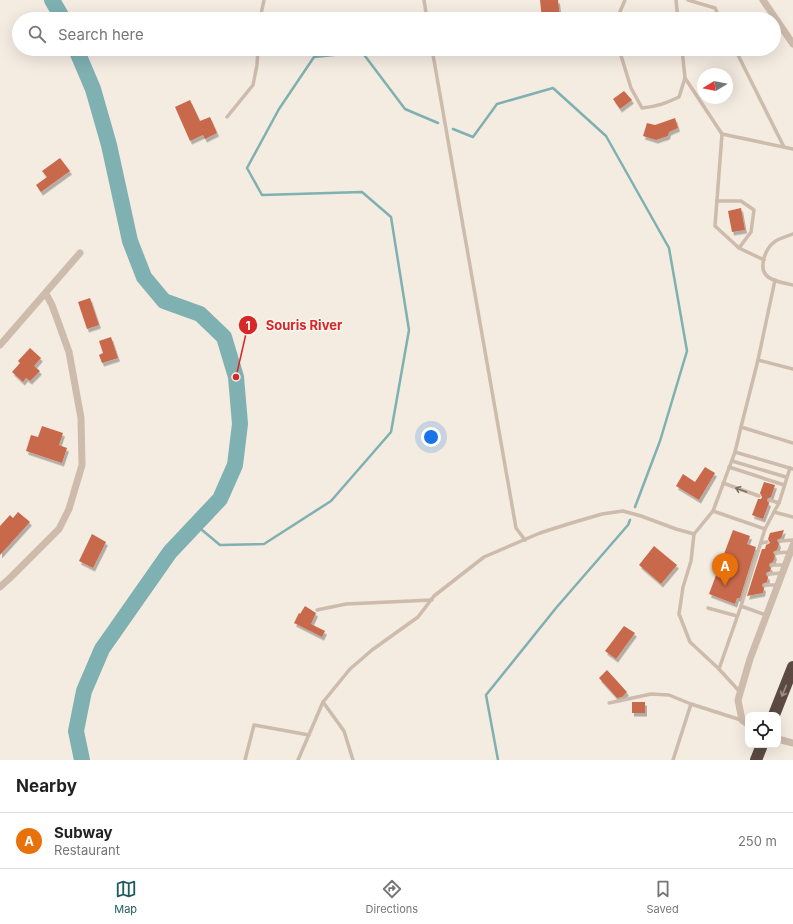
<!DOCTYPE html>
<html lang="en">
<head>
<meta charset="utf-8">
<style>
  :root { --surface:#fff; --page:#f2f2f2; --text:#222; --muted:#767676; --line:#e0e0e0; --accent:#1f5a5e }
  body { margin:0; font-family:Inter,sans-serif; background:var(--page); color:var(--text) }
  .controls { position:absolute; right:12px; bottom:12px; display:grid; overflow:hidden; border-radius:8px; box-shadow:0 4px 16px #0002 }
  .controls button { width:36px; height:36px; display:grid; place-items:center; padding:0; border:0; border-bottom:1px solid var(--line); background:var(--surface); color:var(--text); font:20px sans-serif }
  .compass { position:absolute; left:697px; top:68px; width:36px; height:36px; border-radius:50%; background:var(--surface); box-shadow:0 4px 16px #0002; rotate:260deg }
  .you { position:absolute; left:431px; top:437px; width:14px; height:14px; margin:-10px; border:3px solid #fff; border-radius:50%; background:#1a73e8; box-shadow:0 0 0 6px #1a73e833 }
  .badge { display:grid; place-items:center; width:26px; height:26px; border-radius:50%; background:var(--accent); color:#fff; font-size:13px; font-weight:700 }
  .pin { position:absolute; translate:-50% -33px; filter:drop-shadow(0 1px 2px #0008) }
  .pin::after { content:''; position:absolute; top:21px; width:14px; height:12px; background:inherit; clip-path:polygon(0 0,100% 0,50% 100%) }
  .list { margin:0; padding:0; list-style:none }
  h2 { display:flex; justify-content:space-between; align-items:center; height:52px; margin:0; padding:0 16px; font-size:17px }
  h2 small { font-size:13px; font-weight:400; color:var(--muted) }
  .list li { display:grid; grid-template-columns:26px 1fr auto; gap:12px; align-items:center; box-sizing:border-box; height:56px; padding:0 16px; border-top:1px solid var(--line) }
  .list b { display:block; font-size:15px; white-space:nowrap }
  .list p { margin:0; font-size:13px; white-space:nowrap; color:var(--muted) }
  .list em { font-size:13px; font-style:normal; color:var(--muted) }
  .icon { flex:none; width:22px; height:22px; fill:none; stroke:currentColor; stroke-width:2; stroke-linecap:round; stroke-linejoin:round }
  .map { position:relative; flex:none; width:793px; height:760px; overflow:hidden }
  .search { position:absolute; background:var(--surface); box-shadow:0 4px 16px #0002; left:12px; right:12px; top:12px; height:44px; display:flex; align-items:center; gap:10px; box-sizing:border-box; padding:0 14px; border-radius:22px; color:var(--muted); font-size:15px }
  .sheet { height:108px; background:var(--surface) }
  nav { display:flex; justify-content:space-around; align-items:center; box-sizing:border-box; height:56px; border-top:1px solid var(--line); background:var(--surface); font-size:11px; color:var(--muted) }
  nav a { display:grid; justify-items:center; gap:2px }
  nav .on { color:var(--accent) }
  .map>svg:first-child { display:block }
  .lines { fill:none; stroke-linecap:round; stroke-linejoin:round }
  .stream { stroke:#7fb0b2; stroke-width:2.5 }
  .river { stroke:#7fb0b2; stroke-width:16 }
  .building { fill:#c8694b; filter:url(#shadow) }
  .lane { stroke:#cdbbac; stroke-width:3.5 }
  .street { stroke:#cdbbac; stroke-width:7 }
  .highway { stroke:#5c4a42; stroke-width:12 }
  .oneway { stroke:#7d6f65 }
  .oneway2 { stroke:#9c8e87 }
  .leader { fill:none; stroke:#d62828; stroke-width:1.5 }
  .callout-dot { fill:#d62828; stroke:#fbf5ee; stroke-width:1.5 }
  .mark-label { font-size:12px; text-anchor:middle; font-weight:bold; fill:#fff }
  .callout-label { font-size:13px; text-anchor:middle; font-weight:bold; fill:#d62828; stroke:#fbf5ee; stroke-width:3; stroke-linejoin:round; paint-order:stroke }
</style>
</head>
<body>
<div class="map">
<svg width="793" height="760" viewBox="0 0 793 760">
  <defs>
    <filter id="shadow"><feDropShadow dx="2" dy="3.5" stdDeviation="0" flood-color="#0004"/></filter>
  </defs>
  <rect width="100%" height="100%" fill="#f4ebe1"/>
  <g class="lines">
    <g class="stream">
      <polyline points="453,129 473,137 497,104 553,88 606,136 669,248 687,351 660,441 635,507"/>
      <polyline points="196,525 220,545 264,544 331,501 391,432 409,330 391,217 362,192 262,195 247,168 279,109 314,57 362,52 405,109 438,123"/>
      <polyline points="498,760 486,695 556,608 628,525 630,520"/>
    </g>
    <g class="river">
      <polyline points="52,0 63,19"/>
      <polyline points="76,49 93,89 109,145 130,241 144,277 164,301 200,314 224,337 236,377 240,424 235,465 220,499 170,552 102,649 84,691 76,731 82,760"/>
    </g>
  </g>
  <g class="building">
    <polygon points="540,0 558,0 560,18 542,19"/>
    <polygon points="624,91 632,100 620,109 613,99"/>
    <polygon points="190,100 200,121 210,117 217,133 205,139 203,135 190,141 175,107"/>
    <polygon points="675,118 678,128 669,132 668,136 656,140 643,136 647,123 655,125"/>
    <polygon points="60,158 70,171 41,192 36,185 47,177 42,171"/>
    <polygon points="741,208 745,230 732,232 728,211"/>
    <polygon points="90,298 99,325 87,329 78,302"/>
    <polygon points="111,337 118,358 102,363 99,355 103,353 99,341"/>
    <polygon points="30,348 41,358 34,366 40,371 30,381 26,378 23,382 12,372 20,363 18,361"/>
    <polygon points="42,426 63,433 59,445 67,448 62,463 26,451 31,435 38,437"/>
    <polygon points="705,467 715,473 699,500 676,486 683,474 695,482"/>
    <polygon points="764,482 775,485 771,497 767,499 767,501 769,503 763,519 752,515 758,499 761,499 762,497 760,493"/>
    <polygon points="18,512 30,522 0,555 0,526 10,515 13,518"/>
    <polygon points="733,530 750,536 747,544 756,547 740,598 737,598 735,604 709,594"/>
    <polygon points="784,530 781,538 777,540 779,544 777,550 773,552 775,556 773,562 769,564 769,566 771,568 770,571 766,573 766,575 768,577 767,582 762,584 762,586 764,588 763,593 747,596 762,549 765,549 766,545 770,543 768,539 770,533"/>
    <polygon points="92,534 106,542 93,568 79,561"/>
    <polygon points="654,546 677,565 661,584 639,565"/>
    <polygon points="305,606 316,613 311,624 325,631 322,637 294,623 299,613 300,614"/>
    <polygon points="624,626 635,633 616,659 605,651"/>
    <polygon points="607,670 627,692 622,697 617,698 599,678"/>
    <rect x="632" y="702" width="13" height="11"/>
  </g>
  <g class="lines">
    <g class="lane">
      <polyline points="424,0 427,19"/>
      <polyline points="676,0 678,19"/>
      <polyline points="688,0 715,8 720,19"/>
      <polyline points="260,19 264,0"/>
      <polyline points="619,19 619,14 625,0"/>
      <polyline points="432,49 516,528 525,540"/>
      <path d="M 619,49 L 631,88 L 642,108 C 656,107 666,103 679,97 L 685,78 L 682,49"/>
      <polyline points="735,49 784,147"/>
      <polyline points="685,78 722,134 715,226 739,248 764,260"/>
      <polyline points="227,117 253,85 257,65 258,49"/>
      <polyline points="722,134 793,149"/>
      <polyline points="717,201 741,201 754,210 751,232 739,248"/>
      <path d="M 793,234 C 787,236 777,239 773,243 C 765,250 759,267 766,275 C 772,282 785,283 793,285"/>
      <polyline points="775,280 758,360 793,369"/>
      <polyline points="758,360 741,427 793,443"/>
      <polyline points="741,427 735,452 793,469"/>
      <polyline points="732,461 786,477"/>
      <polyline points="729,467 784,485"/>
      <polyline points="723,483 759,496"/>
      <polyline points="770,500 779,503"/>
      <polyline points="713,511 735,452"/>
      <polyline points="774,512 779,503 790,468"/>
      <polyline points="694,534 713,511 765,529"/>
      <polyline points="780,541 793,540"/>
      <polyline points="761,543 767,542"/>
      <polyline points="776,553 790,552"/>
      <polyline points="772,565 785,565"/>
      <polyline points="769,574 782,573"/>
      <polyline points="765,585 778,585"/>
      <polyline points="708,608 737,616"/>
      <polyline points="317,610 346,604 432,600"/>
      <polyline points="766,615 741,606 765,529 774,512 793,517"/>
      <polyline points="719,669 741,606"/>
      <polyline points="609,703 651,694 669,695 691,704 741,720"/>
      <polyline points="245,760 254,725 309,735"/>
      <polyline points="298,760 323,702"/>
      <polyline points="353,760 344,731 323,702 350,669 372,650 418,617 434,596 484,557 540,533 568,524 602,514 623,511 641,516 676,529 694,534 691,561 683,587 679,614 690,642 719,669 740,692"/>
      <polyline points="673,760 691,704"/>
    </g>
    <g class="street">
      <polyline points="763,0 793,44"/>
      <polyline points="0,345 80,253"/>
      <polyline points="0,587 10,578 59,529 69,509 82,465 81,418 69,352 52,305 46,294"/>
      <polyline points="748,724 742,720 738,700 750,659 793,545"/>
      <polyline points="778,739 793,743"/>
    </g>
    <g class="highway">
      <polyline points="774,715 793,667"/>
      <polyline points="756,760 762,745"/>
    </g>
  </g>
  <defs><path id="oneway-shaft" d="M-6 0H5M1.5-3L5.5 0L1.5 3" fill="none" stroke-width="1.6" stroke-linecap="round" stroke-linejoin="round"/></defs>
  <use class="oneway" href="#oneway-shaft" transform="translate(741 490) rotate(-160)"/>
  <use class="oneway2" href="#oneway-shaft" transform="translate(784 691) rotate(112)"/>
  <path class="leader" d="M236 377L248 325"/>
  <g class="callout-dot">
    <circle cx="236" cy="377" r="4"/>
    <circle cx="248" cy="325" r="10"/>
  </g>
  <g class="mark-label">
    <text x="248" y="330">1</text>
  </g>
  <g class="callout-label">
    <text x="304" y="330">Souris River</text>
  </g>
</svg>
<div class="controls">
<button><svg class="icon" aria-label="locate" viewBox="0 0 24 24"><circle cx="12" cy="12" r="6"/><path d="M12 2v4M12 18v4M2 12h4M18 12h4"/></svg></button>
</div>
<svg class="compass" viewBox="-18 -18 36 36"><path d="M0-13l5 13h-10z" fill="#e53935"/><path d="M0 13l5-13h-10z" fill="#767676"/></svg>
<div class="you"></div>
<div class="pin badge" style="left:725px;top:586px;background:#e8710a">A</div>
<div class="search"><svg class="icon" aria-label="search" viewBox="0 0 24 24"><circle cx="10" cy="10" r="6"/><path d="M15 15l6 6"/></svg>Search here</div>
</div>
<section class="sheet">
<h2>Nearby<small></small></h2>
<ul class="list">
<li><span class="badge" style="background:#e8710a">A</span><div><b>Subway</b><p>Restaurant</p></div><em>250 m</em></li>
</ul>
</section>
<nav>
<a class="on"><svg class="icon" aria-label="map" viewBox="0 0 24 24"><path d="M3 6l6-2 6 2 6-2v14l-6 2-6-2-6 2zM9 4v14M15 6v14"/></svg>Map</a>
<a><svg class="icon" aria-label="directions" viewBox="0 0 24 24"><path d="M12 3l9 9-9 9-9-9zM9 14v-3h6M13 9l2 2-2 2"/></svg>Directions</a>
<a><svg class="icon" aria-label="saved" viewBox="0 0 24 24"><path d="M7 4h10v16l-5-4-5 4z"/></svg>Saved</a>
</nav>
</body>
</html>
